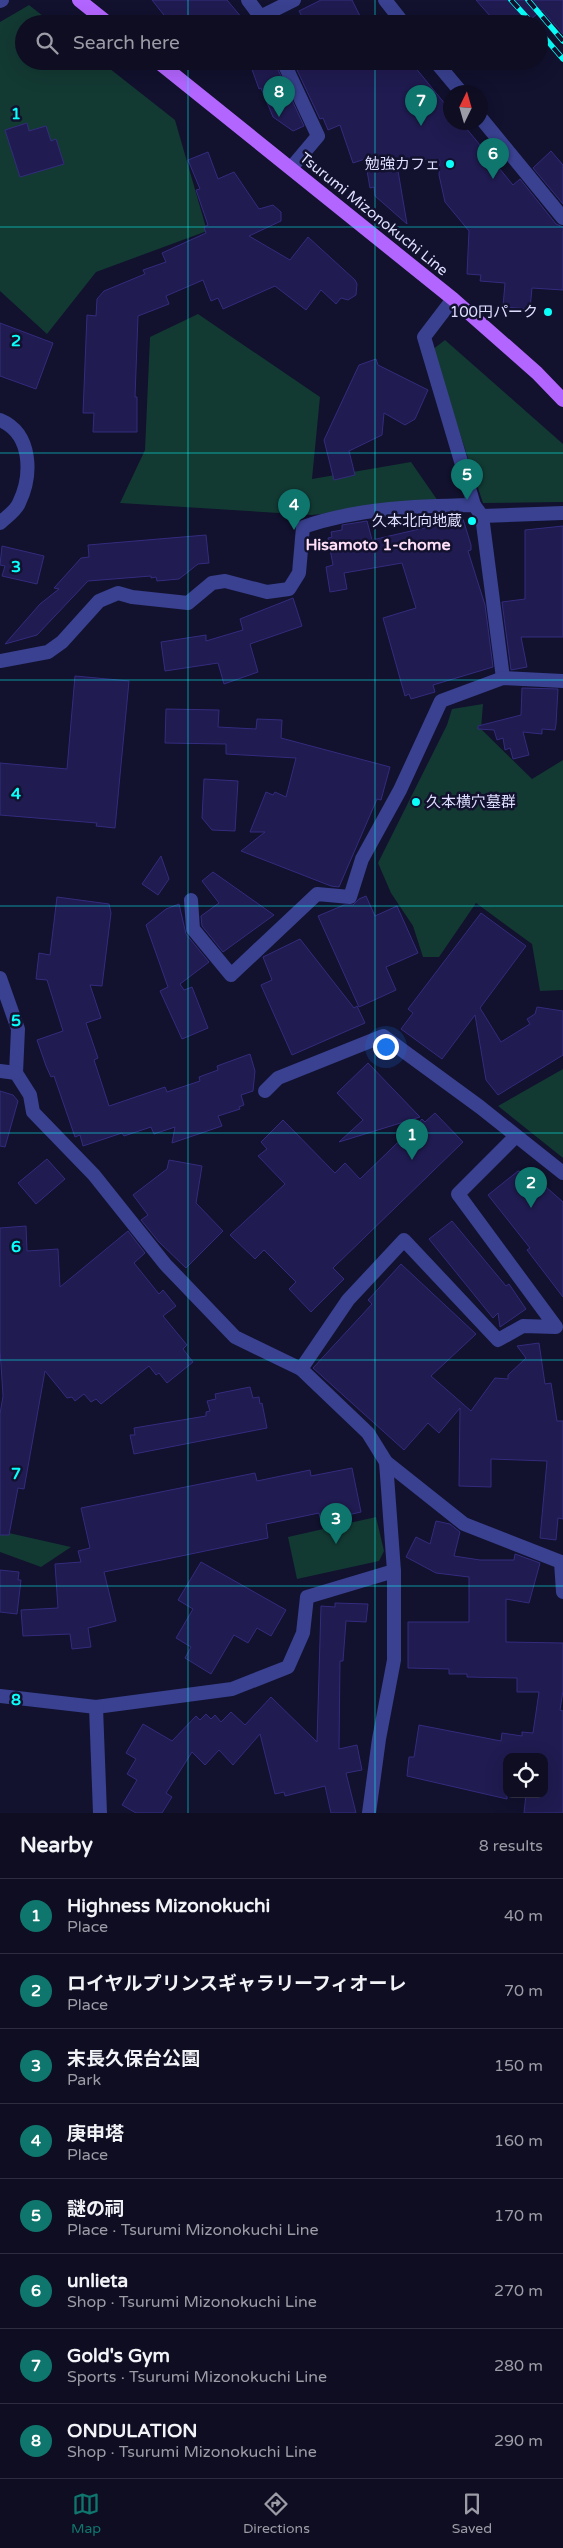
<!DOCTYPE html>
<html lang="en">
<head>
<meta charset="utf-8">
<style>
  :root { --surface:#0e0d22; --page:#17162a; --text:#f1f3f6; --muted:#9b9ca5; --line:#2e2d40; --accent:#0f766e }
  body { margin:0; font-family:"Varela Round","Noto Sans JP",sans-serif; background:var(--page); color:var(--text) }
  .controls { position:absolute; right:15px; bottom:15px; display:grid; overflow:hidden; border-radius:10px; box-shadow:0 5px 20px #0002 }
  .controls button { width:45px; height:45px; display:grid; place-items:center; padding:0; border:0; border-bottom:1px solid var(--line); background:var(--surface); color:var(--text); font:25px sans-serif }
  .compass { position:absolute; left:443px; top:85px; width:45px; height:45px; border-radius:50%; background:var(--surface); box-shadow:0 5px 20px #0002; rotate:5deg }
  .you { position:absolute; left:385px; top:1046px; width:18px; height:18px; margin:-12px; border:4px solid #fff; border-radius:50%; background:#1a73e8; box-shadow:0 0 0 8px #1a73e833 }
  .badge { display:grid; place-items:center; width:32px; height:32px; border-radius:50%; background:var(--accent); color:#fff; font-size:16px; font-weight:700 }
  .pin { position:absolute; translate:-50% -41px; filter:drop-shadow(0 1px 2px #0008) }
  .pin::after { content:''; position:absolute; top:26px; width:18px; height:15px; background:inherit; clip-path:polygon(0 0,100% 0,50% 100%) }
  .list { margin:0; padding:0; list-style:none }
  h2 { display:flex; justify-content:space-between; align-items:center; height:65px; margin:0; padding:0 20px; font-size:21px }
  h2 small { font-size:16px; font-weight:400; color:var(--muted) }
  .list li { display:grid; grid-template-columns:32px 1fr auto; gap:15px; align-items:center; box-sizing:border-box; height:75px; padding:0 20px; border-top:1px solid var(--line) }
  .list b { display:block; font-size:19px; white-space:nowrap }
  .list p { margin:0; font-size:16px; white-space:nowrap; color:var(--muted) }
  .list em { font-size:16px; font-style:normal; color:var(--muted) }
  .icon { flex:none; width:28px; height:28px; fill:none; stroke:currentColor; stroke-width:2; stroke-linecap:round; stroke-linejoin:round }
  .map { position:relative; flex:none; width:563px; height:1813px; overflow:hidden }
  .search { position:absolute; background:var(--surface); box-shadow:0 5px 20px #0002; left:15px; right:15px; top:15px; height:55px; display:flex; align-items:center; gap:12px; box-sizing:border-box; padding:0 18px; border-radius:28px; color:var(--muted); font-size:19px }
  .sheet { height:665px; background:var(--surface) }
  nav { display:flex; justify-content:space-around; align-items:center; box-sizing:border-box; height:70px; border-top:1px solid var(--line); background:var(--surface); font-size:14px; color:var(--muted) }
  nav a { display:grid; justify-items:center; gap:2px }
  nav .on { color:var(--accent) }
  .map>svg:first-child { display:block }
  .green { fill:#133933 }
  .building { fill:#201b50; stroke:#332c7e }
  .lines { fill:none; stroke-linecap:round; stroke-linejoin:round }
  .minor { stroke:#394190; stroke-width:14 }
  .primary { stroke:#b365ff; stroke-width:14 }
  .rail-casing { stroke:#0afffa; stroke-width:5.5 }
  .rail { stroke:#12112e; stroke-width:4; stroke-dasharray:11; stroke-linecap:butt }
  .grid { fill:none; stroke:#0afffa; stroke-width:1; stroke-opacity:0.55 }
  .poi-dot { fill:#0afffa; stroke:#12112e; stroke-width:2 }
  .labels { text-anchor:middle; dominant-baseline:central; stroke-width:5; stroke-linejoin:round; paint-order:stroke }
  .poi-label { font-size:15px; fill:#dedeff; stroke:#12112e; text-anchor:end }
  .street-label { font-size:15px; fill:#dedeff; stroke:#12112e }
  .neighbourhood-label { font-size:16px; font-weight:bold; fill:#ffe0f7; stroke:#12112e }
  .grid-label { font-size:16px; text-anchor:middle; font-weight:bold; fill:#0afffa; stroke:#12112e; stroke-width:5; stroke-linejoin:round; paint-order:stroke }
</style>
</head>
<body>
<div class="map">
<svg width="563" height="1813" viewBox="0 0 563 1813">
  <rect width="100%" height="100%" fill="#12112e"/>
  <g class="green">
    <polygon points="29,5 53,24 24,24 24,61 100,61 175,120 207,231 96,272 47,334 0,291 0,22"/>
    <polygon points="198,314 320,397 312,479 411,462 438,501 312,515 120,503 145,450 150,337"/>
    <polygon points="445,340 563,444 563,502 483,503 432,350"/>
    <polygon points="483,704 481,729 532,779 563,760 563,990 540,991 532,944 476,903 439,957 423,957 413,926 391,893 378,863 447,725 452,709"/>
    <polygon points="563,1069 563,1158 498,1106"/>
    <polygon points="376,1517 384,1551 379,1561 297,1579 288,1537"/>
    <polygon points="0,1531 71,1547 41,1567 0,1552"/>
  </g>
  <g class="building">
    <polygon points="152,0 227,0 247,24 171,24"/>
    <polygon points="321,0 352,0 364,24 306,24 299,11"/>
    <polygon points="476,0 563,0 563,34 542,10 525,24 497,24"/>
    <polygon points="249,61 274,61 304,126 293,131 273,117 261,88 259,89"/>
    <polygon points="315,61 410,61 450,110 450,122 461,122 513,185 520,179 556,224 563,227 563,290 532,288 530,309 503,307 505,283 480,281 481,275 467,274 469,231 445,202 439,175 440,160 396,159 407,224 375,196 374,187 370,188 365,159 353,163 340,125 328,130 323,118 320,119 297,70"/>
    <polygon points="27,123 29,131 46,126 51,141 56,139 64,164 20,177 5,130"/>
    <polygon points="551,151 563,165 563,204 533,168"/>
    <polygon points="208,152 218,179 234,172 259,209 273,205 281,212 281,221 249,236 290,260 308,237 355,280 357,284 356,295 348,300 341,298 336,304 321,290 306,310 275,286 223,309 218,298 211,301 203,280 166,296 169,304 138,316 135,397 137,397 137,432 93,432 94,413 83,413 87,315 96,316 97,299 104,291 145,274 143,270 166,262 162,253 206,233 204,227 208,225 196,190 200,189 188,160"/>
    <polygon points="0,323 53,343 36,389 0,376"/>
    <polygon points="376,359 378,365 428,390 415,419 405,425 384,413 382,435 349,451 355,475 334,480 324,440 359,365"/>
    <polygon points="463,519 471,545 471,550 468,551 485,605 493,667 433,685 435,692 411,699 409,694 405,696 383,618 416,608 402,563 344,573 347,589 330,592 326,567 333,565 328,538 332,537 331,532 342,530 342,525 367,521 372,540"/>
    <polygon points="563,526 563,637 521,637 527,667 511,670 502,602 525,599 525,530"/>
    <polygon points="206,535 209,563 198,564 179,579 157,581 156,577 151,578 151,576 88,581 37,635 5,644 40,604 59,589 54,588 81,558 89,557 88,545"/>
    <polygon points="2,546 44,556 37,584 2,576 5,566 0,565"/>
    <polygon points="293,598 302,626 250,644 258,672 224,684 218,663 165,671 161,642 206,635 206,641 243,630 240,619"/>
    <polygon points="75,676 129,681 115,828 96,826 97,823 0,815 0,763 67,769"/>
    <polygon points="522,688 558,689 556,724 555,730 542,729 542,734 523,732 529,755 513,759 510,748 505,750 503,738 497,740 494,730 478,729 478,726 521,715"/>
    <polygon points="166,709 219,710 218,727 256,729 257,719 282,720 281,738 390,767 381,800 377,799 339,887 331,886 241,851 265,832 250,832 266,792 273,795 275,792 286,797 296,758 226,754 226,744 165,743"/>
    <polygon points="204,779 238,781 235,831 212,830 202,818"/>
    <polygon points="161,856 169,879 158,895 142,884"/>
    <polygon points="213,872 274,915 223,952 202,926 201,916 219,903 202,881"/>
    <polygon points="366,896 375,916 397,906 418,953 386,967 396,990 359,1007 318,916 344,905 353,905 359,899"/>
    <polygon points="57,897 109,904 111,913 102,986 90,985 101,1018 86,1023 98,1058 94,1060 109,1106 165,1087 167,1092 200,1081 199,1077 218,1070 217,1066 250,1054 255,1071 253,1091 241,1095 244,1105 239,1107 240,1109 218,1116 222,1126 172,1143 175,1127 154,1134 151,1127 124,1136 122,1133 83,1146 80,1135 75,1137 54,1076 51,1077 46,1066 37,1040 63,1031 47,980 36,979 39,953 50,955"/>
    <polygon points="179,904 186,934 209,962 180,984 184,990 192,987 208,1028 182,1039 160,991 168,987 146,925 166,909"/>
    <polygon points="481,913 526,946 480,1008 501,1042 530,1024 527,1019 535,1014 537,1007 563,1011 563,1055 498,1095 486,1080 475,1015 442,1059 401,1029 413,1013 408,1009"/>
    <polygon points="300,939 354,1008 357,1006 365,1023 292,1055 261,985 272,980 263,957"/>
    <polygon points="368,1063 420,1117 339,1142 363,1120 337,1093"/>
    <polygon points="0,1091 13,1095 18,1101 5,1147 0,1146"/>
    <polygon points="435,1113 463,1142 333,1268 344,1279 311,1312 289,1289 296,1282 264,1250 255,1259 230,1235 285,1184 258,1156 267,1149 261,1142 283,1120 335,1173 345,1163 360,1179 422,1119 425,1122"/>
    <polygon points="47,1159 65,1179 36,1204 18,1183"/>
    <polygon points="169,1160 202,1166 196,1203 223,1231 186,1268 159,1242 141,1220 148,1215 133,1195 167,1169"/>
    <polygon points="518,1171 530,1173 563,1202 563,1297 527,1250 530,1248 488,1195"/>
    <polygon points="452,1221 506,1286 509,1284 526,1309 500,1327 498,1313 493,1318 429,1239"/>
    <polygon points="26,1226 27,1251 58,1249 60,1287 128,1231 145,1253 134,1263 159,1294 163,1290 176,1306 163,1316 187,1345 183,1349 193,1362 167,1383 159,1373 156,1375 149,1366 101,1404 96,1399 91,1402 84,1394 75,1401 72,1397 67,1398 45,1371 24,1489 18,1488 9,1535 0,1535 0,1414 3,1396 0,1349 0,1228"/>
    <polygon points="401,1264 476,1334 431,1376 471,1411 495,1378 508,1379 508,1375 526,1358 517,1346 539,1343 545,1384 551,1383 557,1421 563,1421 563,1519 558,1518 556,1540 540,1538 547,1461 491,1459 491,1487 459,1486 460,1408 439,1433 428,1423 404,1450 313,1368 372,1304 368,1300"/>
    <polygon points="250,1387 253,1398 259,1397 260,1404 262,1403 267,1428 134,1454 130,1435 135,1435 134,1428 206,1416 206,1412 210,1411 207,1401 216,1399 215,1394"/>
    <polygon points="352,1468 361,1512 321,1521 319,1513 266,1524 268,1538 104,1572 116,1621 88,1628 91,1647 72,1649 70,1634 23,1636 21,1610 58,1608 55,1564 81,1562 78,1551 90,1548 81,1508 255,1473 257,1481 310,1470 311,1476"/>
    <polygon points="436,1521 450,1524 460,1532 454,1556 480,1560 514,1560 515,1554 540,1563 529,1603 506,1599 506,1642 563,1643 563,1691 560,1710 563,1711 563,1813 524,1813 526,1794 544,1794 544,1757 507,1757 507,1799 407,1776 409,1757 414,1757 419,1725 501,1741 502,1733 522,1736 522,1732 533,1733 539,1692 517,1692 517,1678 467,1677 467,1674 449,1674 449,1669 408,1668 408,1622 469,1622 469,1577 436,1573 406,1557 416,1537 430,1544"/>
    <polygon points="201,1562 286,1610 271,1636 257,1628 248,1643 234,1635 211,1674 185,1658 191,1647 176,1638 193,1609 178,1600"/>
    <polygon points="0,1570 19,1572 18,1580 21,1580 17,1614 0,1612"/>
    <polygon points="335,1603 368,1604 366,1622 346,1621 343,1661 340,1661 339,1749 357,1745 362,1770 346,1773 356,1813 331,1813 325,1786 285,1796 284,1792 275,1794 260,1734 233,1765 219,1750 205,1765 192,1752 166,1793 172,1797 162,1813 136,1813 122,1805 137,1780 127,1774 136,1759 126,1753 143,1724 172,1741 196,1716 200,1720 206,1714 211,1719 215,1715 221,1722 231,1712 245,1725 271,1697 317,1742 321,1606 335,1607"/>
  </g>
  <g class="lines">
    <g class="minor">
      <polyline points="248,0 265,23"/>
      <polyline points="385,0 404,24"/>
      <polyline points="0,1 2,0"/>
      <polyline points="262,16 294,0"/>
      <polyline points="283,61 318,136 291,168"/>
      <polyline points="435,61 461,92"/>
      <polyline points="480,117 563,218"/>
      <polyline points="453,299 424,337 474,505"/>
      <path d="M 0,420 C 33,434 32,476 19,503 C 16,511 6,517 0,523"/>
      <polyline points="482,516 563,513"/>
      <path d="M 0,661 L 48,652 L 62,642 L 99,601 L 118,593 L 132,597 L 188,603 L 212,583 L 225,581 L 267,592 L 289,589 L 299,573 L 303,527 C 358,508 416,506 474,505 L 482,516 L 503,678"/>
      <polyline points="191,900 193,929 231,975 317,894 350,897 362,859 400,790 441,701 503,678 563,681"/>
      <polyline points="0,978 18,1029 16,1073 30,1095 33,1112 94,1175 165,1264 235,1337 301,1369 368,1433 386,1462 464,1524 561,1562 563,1592"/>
      <polyline points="0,1071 16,1073"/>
      <polyline points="265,1091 278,1078 383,1036 480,1107 563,1173"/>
      <polyline points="301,1369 348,1300 404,1240 498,1340 523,1326 556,1327 458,1194 516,1136"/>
      <polyline points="0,1696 96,1707 232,1689 288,1667 303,1633 307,1597 394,1571"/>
      <polyline points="96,1707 100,1813"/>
      <polyline points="369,1813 379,1739 394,1660 394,1571 386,1462"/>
    </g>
    <g class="primary">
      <polyline points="79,0 109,24"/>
      <polyline points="157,61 453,299 537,373 563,400"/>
    </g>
    <defs>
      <g id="rail">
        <polyline points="511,0 533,24"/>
        <polyline points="528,0 563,41"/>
        <polyline points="539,31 563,59"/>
      </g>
    </defs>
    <use href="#rail" class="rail-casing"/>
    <use href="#rail" class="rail"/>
  </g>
  <path class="grid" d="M 188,0 L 188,24M 375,0 L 375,24M 188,61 L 188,1813M 375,61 L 375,1813M 0,227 L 563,227M 0,453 L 563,453M 0,680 L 563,680M 0,906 L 563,906M 0,1133 L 563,1133M 0,1360 L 563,1360M 0,1586 L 563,1586"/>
  <g class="poi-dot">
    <circle cx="450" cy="164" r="5"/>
    <circle cx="548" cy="312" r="5"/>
    <circle cx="472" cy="521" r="5"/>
    <circle cx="416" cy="802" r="5"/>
  </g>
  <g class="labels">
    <g class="poi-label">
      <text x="440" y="164">勉強カフェ</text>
      <text x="538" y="312">100円パーク</text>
      <text x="462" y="521">久本北向地蔵</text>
      <text x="426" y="802" text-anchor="start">久本横穴墓群</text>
    </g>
    <g class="street-label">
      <text transform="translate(374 214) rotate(39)">Tsurumi Mizonokuchi Line</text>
    </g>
    <g class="neighbourhood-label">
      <text x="378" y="545">Hisamoto 1-chome</text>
    </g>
  </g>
  <g class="grid-label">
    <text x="16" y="119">1</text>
    <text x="16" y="346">2</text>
    <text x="16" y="572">3</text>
    <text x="16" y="799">4</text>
    <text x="16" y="1026">5</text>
    <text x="16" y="1252">6</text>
    <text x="16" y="1479">7</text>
    <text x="16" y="1705">8</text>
  </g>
</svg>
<div class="controls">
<button><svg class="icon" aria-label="locate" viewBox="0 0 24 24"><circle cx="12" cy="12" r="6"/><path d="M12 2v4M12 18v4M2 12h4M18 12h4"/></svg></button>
</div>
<svg class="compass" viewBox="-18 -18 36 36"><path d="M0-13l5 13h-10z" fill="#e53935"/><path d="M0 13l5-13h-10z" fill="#9b9ca5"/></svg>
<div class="you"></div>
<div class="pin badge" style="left:412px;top:1160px">1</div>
<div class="pin badge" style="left:531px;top:1208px">2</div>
<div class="pin badge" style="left:336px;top:1544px">3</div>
<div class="pin badge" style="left:294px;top:530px">4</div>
<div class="pin badge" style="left:467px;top:500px">5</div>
<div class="pin badge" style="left:493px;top:179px">6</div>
<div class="pin badge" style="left:421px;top:126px">7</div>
<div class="pin badge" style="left:279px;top:117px">8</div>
<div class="search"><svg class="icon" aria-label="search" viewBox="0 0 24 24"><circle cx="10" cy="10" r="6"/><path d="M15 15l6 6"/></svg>Search here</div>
</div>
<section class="sheet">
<h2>Nearby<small>8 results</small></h2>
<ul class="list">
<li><span class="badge">1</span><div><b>Highness Mizonokuchi</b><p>Place</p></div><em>40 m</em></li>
<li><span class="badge">2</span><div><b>ロイヤルプリンスギャラリーフィオーレ</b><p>Place</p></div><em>70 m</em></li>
<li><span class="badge">3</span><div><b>末長久保台公園</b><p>Park</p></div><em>150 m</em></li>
<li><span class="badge">4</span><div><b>庚申塔</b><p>Place</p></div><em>160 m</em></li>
<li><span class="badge">5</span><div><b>謎の祠</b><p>Place · Tsurumi Mizonokuchi Line</p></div><em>170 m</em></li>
<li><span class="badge">6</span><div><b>unlieta</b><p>Shop · Tsurumi Mizonokuchi Line</p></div><em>270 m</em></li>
<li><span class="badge">7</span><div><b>Gold's Gym</b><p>Sports · Tsurumi Mizonokuchi Line</p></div><em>280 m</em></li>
<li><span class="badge">8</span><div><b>ONDULATION</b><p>Shop · Tsurumi Mizonokuchi Line</p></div><em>290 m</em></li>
</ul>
</section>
<nav>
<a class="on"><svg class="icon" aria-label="map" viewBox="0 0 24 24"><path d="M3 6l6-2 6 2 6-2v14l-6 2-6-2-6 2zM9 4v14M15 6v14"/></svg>Map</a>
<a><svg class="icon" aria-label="directions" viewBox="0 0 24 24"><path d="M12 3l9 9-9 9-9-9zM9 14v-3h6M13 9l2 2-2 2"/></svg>Directions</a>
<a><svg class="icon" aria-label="saved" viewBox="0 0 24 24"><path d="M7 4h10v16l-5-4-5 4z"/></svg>Saved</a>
</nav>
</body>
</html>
